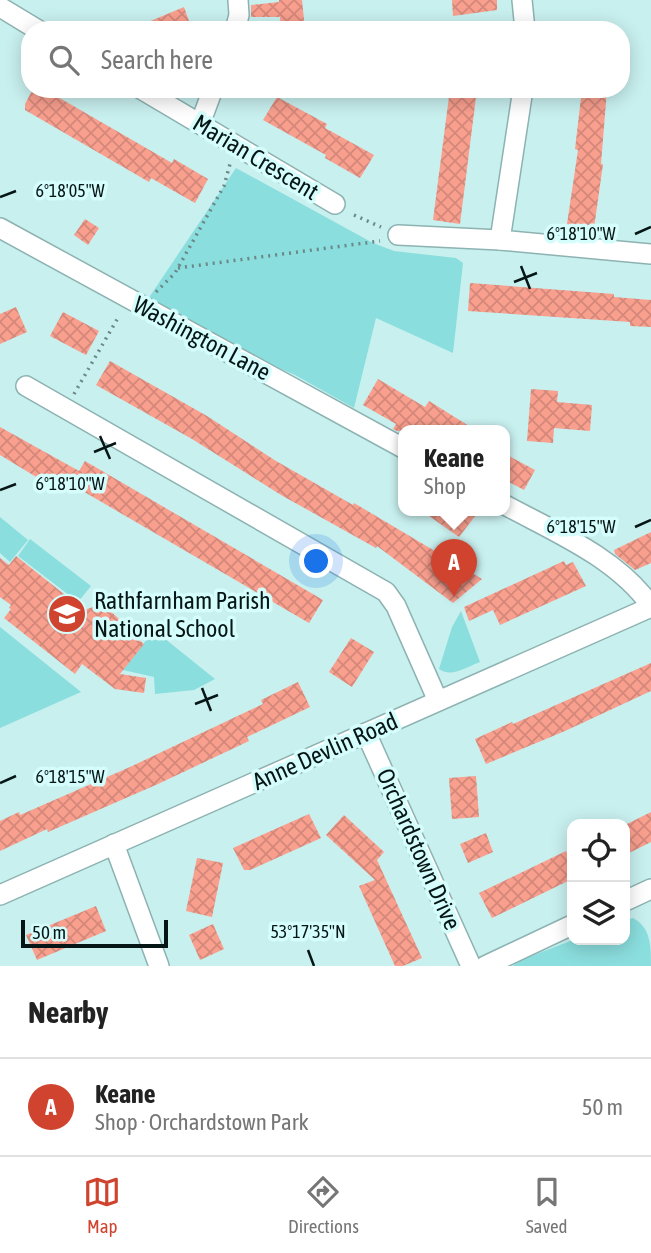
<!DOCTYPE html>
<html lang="en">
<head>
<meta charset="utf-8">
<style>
  :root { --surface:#fff; --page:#f6f6f6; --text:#222; --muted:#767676; --line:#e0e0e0; --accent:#cf432f }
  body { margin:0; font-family:"Asap Condensed",sans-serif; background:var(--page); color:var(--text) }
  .controls { position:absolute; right:21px; bottom:21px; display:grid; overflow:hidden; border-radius:14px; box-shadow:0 4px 18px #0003 }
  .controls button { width:63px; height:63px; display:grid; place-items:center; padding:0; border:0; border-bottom:2px solid var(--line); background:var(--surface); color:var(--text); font:35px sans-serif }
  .scale { position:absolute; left:21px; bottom:18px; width:147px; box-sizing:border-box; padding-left:7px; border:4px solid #061515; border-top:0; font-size:19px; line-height:24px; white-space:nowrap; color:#061515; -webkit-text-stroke:5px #d5fdfc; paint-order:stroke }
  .you { position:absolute; left:317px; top:562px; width:24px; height:24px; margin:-18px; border:5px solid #fff; border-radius:50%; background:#1a73e8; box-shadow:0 0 0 10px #1a73e833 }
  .badge { display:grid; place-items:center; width:46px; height:46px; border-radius:50%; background:var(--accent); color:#fff; font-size:23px; font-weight:700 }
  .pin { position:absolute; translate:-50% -58px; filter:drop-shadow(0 2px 4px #0008) }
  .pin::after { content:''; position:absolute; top:37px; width:24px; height:21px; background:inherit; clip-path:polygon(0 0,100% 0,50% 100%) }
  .popup { position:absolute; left:398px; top:425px; width:112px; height:91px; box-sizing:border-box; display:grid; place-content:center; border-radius:14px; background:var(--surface); filter:drop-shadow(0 2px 5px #0005); font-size:23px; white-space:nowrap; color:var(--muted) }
  .popup b { font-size:26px; color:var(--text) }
  .popup::after { content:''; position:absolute; left:50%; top:100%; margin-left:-14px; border:14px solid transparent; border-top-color:var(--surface) }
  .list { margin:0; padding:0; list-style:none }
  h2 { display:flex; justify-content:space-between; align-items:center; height:91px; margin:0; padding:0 28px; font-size:30px }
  h2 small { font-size:23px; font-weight:400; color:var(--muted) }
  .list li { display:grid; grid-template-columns:46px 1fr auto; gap:21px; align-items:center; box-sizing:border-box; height:98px; padding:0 28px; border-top:2px solid var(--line) }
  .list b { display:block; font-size:26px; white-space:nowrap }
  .list p { margin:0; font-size:23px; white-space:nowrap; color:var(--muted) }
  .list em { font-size:23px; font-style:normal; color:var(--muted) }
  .icon { flex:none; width:38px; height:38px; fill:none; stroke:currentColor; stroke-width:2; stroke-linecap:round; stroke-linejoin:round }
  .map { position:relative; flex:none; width:651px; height:966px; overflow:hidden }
  .search { position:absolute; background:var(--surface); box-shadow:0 4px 18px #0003; left:21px; right:21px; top:21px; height:77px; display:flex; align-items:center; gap:18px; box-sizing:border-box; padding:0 24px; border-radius:28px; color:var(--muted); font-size:26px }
  .sheet { height:189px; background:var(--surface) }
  nav { display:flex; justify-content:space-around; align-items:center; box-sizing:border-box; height:98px; border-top:2px solid var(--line); background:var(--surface); font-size:19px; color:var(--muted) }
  nav a { display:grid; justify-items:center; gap:4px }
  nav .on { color:var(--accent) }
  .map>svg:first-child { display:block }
  .green { fill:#8bdede }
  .building { fill:url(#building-cross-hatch) }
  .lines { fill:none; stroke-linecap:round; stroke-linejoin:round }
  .minor-casing { stroke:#8db2b2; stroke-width:22 }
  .path { stroke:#6b8787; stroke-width:3.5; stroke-dasharray:2 5; stroke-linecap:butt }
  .minor { stroke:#fff; stroke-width:19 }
  .ticks { fill:none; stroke:#061515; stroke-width:2.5 }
  .labels { text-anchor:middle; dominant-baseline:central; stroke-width:7; stroke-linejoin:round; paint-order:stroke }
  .street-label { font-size:24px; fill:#061515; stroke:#d5fdfc }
  .poi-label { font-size:24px; fill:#061515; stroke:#d5fdfc; text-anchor:start }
  .ticks-label { font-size:18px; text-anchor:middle; fill:#061515; stroke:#d5fdfc; stroke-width:7; stroke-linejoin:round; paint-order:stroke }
</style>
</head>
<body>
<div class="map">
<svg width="651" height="966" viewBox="0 0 651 966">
  <defs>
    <pattern id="building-cross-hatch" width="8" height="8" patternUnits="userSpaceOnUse" patternTransform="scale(1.75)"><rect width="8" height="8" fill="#f99f8e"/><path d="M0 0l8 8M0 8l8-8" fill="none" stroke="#d4887a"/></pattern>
  </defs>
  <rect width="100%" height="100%" fill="#c8f0ef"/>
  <g class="green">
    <polygon points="236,168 373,243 394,251 456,258 463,263 453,353 376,318 354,408 295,375 215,341 146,302"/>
    <polygon points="0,517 28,540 10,562 0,553"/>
    <polygon points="30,539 91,586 78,602 18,556"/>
    <path d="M 461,611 L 480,662 C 466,667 452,678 439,669 L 452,627 Z"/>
    <polygon points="0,627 81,692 0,728"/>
    <polygon points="154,630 215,679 194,690 155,694 154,677 123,670"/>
    <path d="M 633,918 C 651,928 651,945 651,966 L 513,966 L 518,961 L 573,940 L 625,940 L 625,920 Z"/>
  </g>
  <g class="building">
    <polygon points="279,0 302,0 305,30 281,30 280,17 251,17 251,5 279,2"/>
    <polygon points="452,0 497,0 497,10 453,16"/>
    <polygon points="184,7 189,21 182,24 184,30 129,30"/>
    <polygon points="33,89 44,89 172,163 174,159 208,179 195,203 151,178 149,182 25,110 25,104"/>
    <polygon points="450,89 477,89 460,224 433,220"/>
    <polygon points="582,89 607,89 601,164 603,164 594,228 567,224 578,150 575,149"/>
    <polygon points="277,97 327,124 325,128 374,155 360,178 325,158 326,155 263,120"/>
    <polygon points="85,219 99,228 88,245 74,235"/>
    <polygon points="470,283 614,294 614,297 651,300 651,327 630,326 630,322 468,311"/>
    <polygon points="16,307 27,332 0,344 0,314"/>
    <polygon points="63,312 99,331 86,355 50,336"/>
    <polygon points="110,361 207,416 276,461 353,505 354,503 482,579 453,603 377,546 376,548 281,495 192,439 96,385"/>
    <polygon points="378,379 425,407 429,401 477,431 397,431 393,429 396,424 363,405"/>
    <polygon points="531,389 558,391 557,402 592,405 590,431 554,428 553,443 527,441"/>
    <polygon points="0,427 79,471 85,461 323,600 309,623 57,476 51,486 0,455"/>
    <polygon points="505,454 535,470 524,490 505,480"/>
    <polygon points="422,511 479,511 459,537"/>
    <polygon points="651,532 651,563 635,570 615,554 614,550"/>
    <polygon points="16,556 84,610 96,606 107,608 119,619 117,622 144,644 120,674 146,678 144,693 115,689 82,664 75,674 4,618 11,609 9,608 11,605 0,597 0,558 9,565"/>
    <polygon points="564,561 566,565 573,562 586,586 500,625 493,610 469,621 464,607"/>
    <polygon points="351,638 374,652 352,687 329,672"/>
    <polygon points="651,663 651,691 565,731 486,764 475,739 512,722 513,724"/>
    <polygon points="298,682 310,707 247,737 249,741 158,784 48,832 47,829 0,851 0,821 19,812 20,815 130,767 263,704 261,700"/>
    <polygon points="476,776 479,817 452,819 449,778"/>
    <polygon points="651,812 651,842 625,855 625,825"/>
    <polygon points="309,814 321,838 250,870 244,870 233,848"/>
    <polygon points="344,815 384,852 377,860 422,958 403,966 395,966 359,886 375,880 326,835"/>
    <polygon points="486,833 493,852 468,863 460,844"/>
    <polygon points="566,851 572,864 572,879 492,918 479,893"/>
    <polygon points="197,858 223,863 212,917 186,911"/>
    <polygon points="96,906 106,931 37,960 26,935"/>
    <polygon points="213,924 224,949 200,960 189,935"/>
  </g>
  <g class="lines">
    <defs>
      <g id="minor">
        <polyline points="522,0 525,30"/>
        <polyline points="0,7 38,30"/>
        <polyline points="235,30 239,15 238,0"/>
        <polyline points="141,89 335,204"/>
        <polyline points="200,124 213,89"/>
        <polyline points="0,228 403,448"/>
        <polyline points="398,235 500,240 651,254"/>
        <polyline points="500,240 523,89"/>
        <polyline points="26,386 386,592 396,606 438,701"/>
        <path d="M 505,505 C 555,532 617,558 651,606"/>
        <polyline points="366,733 471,966"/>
        <polyline points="114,844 159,966"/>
        <polyline points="0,895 651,607"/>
        <polyline points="625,901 651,889"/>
        <polyline points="485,966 572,925"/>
      </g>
    </defs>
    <use href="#minor" class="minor-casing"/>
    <g class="path">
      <polyline points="354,215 381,227"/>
      <polyline points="178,268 380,241"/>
      <polyline points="156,292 175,273 224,186 230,164"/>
      <polyline points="74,394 119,316"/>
    </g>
    <use href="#minor" class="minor"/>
  </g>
  <path class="ticks" d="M 0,197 L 16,191M 635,234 L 651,227M 521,266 L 530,289M 514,282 L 537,273M 100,436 L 110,459M 94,452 L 116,443M 0,490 L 16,484M 635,527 L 651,520M 202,688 L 211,711M 195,704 L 218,695M 0,783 L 16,776M 308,950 L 314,966"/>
  <defs>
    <symbol id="school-disc" viewBox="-11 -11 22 22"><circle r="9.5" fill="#cf432f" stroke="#d5fdfc"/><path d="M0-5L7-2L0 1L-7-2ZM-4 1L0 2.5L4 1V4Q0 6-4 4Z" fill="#fff"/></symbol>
  </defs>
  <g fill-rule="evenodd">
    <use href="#school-disc" x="45" y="592" width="44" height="44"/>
  </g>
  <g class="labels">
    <g class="street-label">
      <text transform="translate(256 157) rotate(31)">Marian Crescent</text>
      <text transform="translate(202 338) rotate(28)">Washington Lane</text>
      <text transform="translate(325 751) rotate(-24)">Anne Devlin Road</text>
      <text transform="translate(419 849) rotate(66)">Orchardstown Drive</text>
    </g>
    <g class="poi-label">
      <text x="94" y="600">Rathfarnham Parish<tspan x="94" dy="28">National School</tspan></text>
    </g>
  </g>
  <g class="ticks-label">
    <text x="70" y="197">6°18'05"W</text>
    <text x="581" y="240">6°18'10"W</text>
    <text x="70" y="490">6°18'10"W</text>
    <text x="581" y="533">6°18'15"W</text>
    <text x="70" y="783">6°18'15"W</text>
    <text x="308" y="938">53°17'35"N</text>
  </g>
</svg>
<div class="controls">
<button><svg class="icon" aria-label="locate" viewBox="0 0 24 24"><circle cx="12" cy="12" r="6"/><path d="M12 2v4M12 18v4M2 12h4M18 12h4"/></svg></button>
<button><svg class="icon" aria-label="layers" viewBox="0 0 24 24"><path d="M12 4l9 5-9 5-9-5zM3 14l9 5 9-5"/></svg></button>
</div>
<div class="scale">50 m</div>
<div class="you"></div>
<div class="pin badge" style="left:454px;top:597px">A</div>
<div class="popup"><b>Keane</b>Shop</div>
<div class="search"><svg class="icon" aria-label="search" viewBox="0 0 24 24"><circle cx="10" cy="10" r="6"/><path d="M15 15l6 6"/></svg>Search here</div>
</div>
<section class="sheet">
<h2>Nearby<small></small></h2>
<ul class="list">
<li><span class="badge">A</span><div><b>Keane</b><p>Shop · Orchardstown Park</p></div><em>50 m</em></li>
</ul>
</section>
<nav>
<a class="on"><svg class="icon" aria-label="map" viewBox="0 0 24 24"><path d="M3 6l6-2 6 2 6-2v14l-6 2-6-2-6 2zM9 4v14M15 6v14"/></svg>Map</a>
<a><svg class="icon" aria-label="directions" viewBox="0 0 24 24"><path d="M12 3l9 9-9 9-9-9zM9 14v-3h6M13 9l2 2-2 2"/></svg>Directions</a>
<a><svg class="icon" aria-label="saved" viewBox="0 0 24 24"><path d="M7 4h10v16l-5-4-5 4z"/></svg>Saved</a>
</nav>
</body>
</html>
